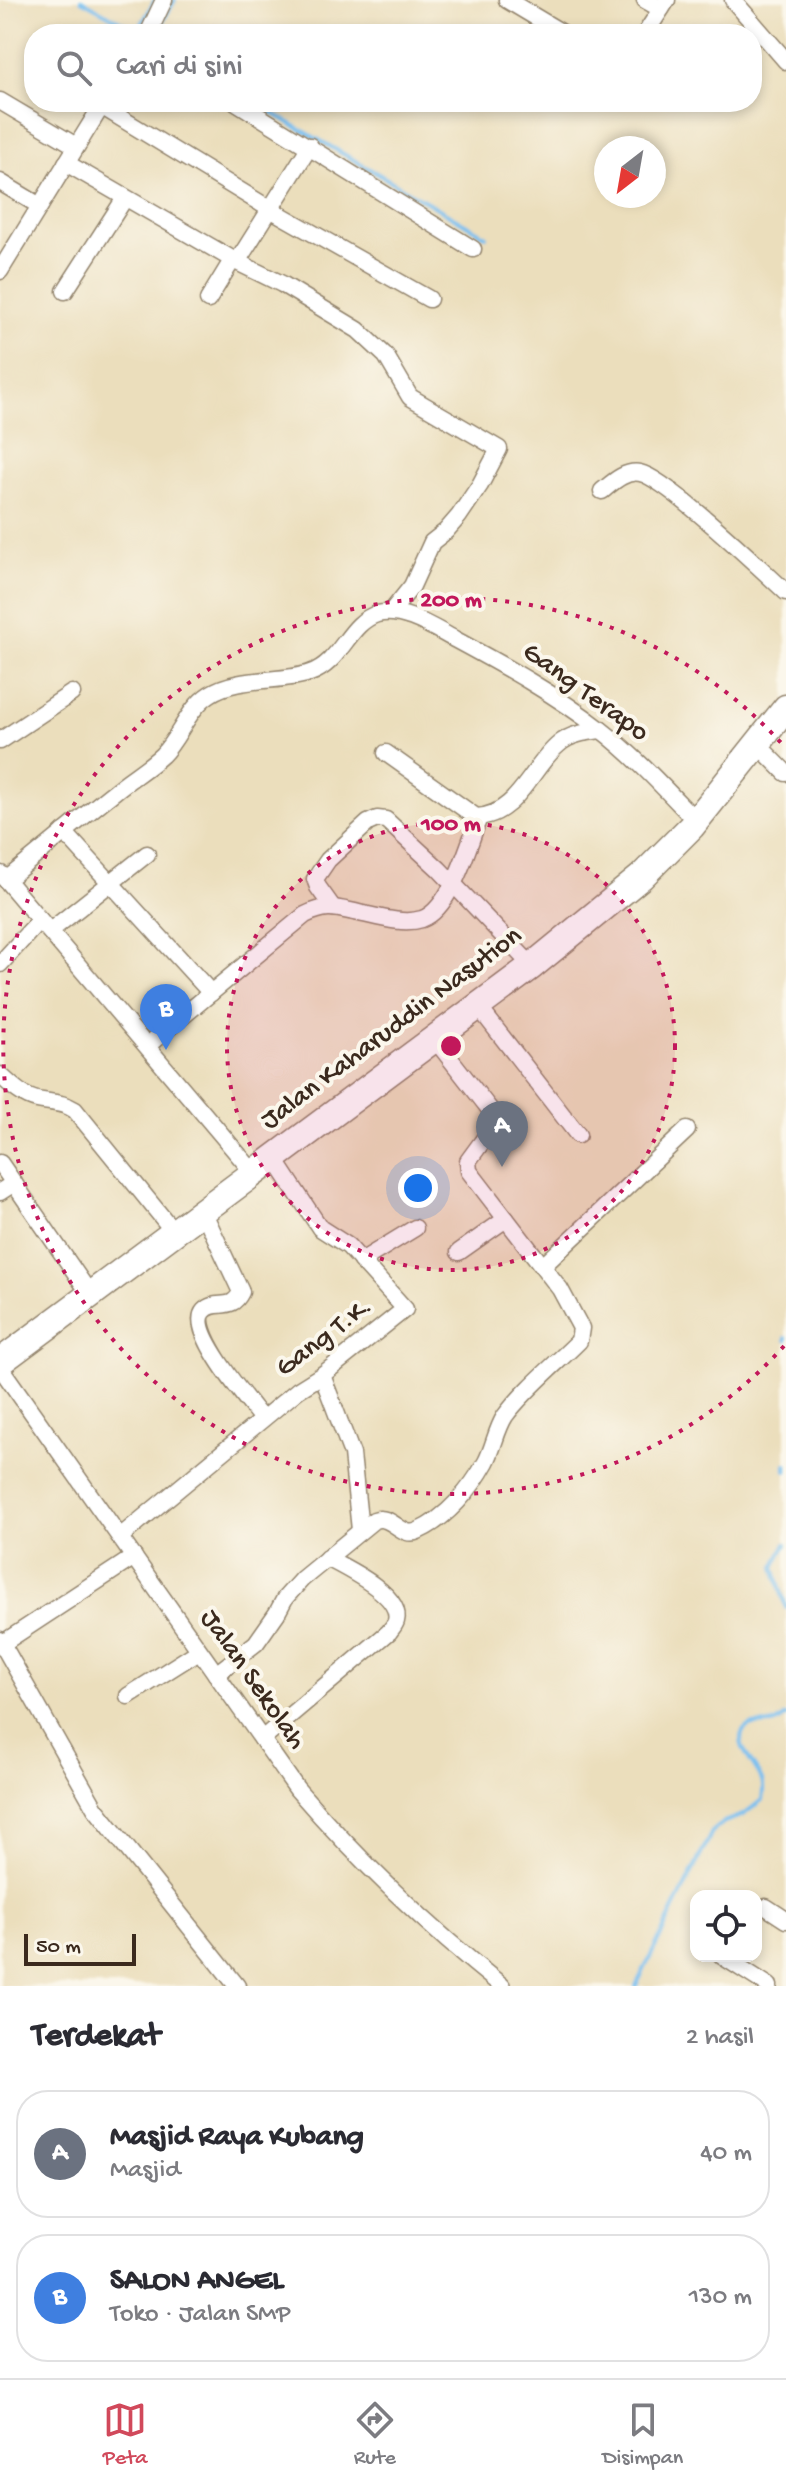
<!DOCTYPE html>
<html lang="id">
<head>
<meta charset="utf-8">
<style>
  :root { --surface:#fff; --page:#f7f7f7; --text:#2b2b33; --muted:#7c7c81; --line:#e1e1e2; --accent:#d1495b }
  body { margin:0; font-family:"Gochi Hand",sans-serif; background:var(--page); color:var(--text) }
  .controls { position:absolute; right:24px; bottom:24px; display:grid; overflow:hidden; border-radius:16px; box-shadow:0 4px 12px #0003 }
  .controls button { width:72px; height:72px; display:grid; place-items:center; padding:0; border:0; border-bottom:2px solid var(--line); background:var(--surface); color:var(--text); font:40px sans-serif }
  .compass { position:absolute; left:594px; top:136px; width:72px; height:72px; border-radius:50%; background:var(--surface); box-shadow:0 4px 12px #0003; rotate:211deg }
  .scale { position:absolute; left:24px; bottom:20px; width:112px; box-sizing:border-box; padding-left:8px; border:4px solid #3b2a1e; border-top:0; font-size:22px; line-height:28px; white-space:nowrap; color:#3b2a1e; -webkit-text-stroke:6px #fbf7ec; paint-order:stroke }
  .you { position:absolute; left:418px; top:1188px; width:28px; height:28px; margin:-20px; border:6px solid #fff; border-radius:50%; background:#1a73e8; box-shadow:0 0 0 12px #1a73e833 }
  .badge { display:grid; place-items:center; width:52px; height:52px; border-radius:50%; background:var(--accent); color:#fff; font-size:26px; font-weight:700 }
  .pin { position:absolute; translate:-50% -66px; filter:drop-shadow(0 2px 4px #0008) }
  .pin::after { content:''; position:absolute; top:42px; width:28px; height:24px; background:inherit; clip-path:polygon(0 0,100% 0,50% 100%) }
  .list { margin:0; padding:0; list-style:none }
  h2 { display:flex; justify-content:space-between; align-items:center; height:104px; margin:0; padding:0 32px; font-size:34px }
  h2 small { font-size:26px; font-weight:400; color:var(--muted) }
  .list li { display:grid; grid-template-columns:52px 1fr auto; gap:24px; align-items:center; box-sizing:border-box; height:128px; margin:0 16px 16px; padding:0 16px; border:2px solid var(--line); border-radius:32px }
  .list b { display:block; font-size:30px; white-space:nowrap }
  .list p { margin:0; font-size:26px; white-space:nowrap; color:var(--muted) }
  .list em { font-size:26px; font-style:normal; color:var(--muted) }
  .icon { flex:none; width:44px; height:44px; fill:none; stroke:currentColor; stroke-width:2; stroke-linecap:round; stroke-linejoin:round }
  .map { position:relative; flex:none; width:786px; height:1986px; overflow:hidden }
  .search { position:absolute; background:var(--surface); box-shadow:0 4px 12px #0003; left:24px; right:24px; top:24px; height:88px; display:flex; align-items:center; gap:20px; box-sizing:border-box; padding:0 28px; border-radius:32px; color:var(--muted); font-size:30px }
  .sheet { height:392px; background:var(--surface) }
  nav { display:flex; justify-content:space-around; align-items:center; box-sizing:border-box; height:112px; border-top:2px solid var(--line); background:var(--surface); font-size:22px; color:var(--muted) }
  nav a { display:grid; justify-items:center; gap:4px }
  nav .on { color:var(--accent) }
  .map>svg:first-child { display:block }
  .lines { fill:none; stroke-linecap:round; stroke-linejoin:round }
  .stream { stroke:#79bff0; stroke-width:4 }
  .minor-casing { stroke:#93846d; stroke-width:19 }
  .trunk-casing { stroke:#93846d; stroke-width:29 }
  .minor { stroke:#fff; stroke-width:16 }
  .trunk { stroke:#fff; stroke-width:26 }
  .ring { fill:none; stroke:#c2185b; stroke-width:4; stroke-dasharray:4 8 }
  .labels { text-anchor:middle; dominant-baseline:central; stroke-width:8; stroke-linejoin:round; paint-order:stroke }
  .street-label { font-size:28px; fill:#3b2a1e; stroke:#fbf7ec }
  .centre { fill:#c2185b; stroke:#fbf7ec; stroke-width:4 }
  .ring-label { font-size:24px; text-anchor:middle; font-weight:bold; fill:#c2185b; stroke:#fbf7ec; stroke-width:8; stroke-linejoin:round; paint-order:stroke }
</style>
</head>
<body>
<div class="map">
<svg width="786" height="1986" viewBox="0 0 786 1986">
  <rect width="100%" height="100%" fill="#fbf7ec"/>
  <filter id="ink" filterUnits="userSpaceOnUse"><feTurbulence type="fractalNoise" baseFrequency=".0125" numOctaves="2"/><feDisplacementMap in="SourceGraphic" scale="16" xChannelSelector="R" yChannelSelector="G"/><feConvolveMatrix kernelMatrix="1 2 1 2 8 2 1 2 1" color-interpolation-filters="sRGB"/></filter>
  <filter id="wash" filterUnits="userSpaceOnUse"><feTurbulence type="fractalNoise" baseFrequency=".006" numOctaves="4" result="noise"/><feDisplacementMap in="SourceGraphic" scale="32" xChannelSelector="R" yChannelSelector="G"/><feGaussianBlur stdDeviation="1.8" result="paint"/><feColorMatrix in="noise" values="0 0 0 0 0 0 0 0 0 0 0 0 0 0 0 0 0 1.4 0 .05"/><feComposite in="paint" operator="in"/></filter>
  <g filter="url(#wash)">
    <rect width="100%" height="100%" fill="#ebdebc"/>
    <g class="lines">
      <g class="stream">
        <polyline points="81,0 138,31 155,0"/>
        <polyline points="159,28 175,0"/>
        <polyline points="253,102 486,236"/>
        <polyline points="786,1338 786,1340"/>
        <polyline points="786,1465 786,1471"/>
        <polyline points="786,1544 774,1567 786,1608"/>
        <path d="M 636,1986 L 712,1832 L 724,1822 L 743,1815 L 762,1800 C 763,1794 764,1786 762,1781 C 758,1768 731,1743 745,1729 C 752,1721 766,1727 776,1723 C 780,1721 783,1718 786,1716"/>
      </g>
    </g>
  </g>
  <g filter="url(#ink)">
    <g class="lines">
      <defs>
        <g id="minor">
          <polyline points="507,0 564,34"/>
          <polyline points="645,0 661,9"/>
          <polyline points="733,0 786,61"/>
          <polyline points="148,34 164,0"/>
          <polyline points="645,34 667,0"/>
          <polyline points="0,101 76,146"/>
          <polyline points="236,102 473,249"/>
          <polyline points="101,106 270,209 429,299"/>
          <polyline points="66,163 237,262 282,284 358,330 386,356 410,397 499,449 480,485 459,516 446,531 432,542 412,586 391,612"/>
          <polyline points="0,182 40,206"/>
          <polyline points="237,262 310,146"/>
          <polyline points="0,271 104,102"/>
          <polyline points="65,291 125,198"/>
          <polyline points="208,300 233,259"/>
          <path d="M 602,491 C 612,483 625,470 640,473 C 666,478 761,569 786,592"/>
          <polyline points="0,741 72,693"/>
          <polyline points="757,744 786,773"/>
          <path d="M 386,753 L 476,817 C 517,816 531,767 559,744 C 570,734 586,732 601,730"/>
          <polyline points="64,832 211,993"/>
          <polyline points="1,874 253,1172"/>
          <path d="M 6,880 C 42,851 77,821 114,792 C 129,779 147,769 162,755 C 180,737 188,708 210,694 C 238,676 281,683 310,673 C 341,663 348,623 377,614 C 403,607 435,629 456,640 C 506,667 555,694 600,729 C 635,756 665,789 696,821"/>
          <polyline points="333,908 318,887 315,879 328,860 368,823 377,819 386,820 439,869 532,966"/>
          <polyline points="50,931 147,854"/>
          <polyline points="0,964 40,920"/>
          <polyline points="478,1006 578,1135"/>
          <path d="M 148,1045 L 305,915 C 328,904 335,908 359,913 C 378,917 403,925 422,919 C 451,909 469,844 479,817"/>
          <path d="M 0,1075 C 11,1085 23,1097 37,1100 C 51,1103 63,1102 75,1110 L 174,1232"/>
          <polyline points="0,1163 90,1294"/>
          <polyline points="0,1192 14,1183"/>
          <path d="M 203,1211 L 241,1292 C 231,1313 216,1298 204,1311 C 187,1330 249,1402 262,1419"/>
          <polyline points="459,1252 506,1219"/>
          <polyline points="361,1261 415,1228"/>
          <polyline points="543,1266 687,1130"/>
          <path d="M 0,1367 L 297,1789 C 360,1862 427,1926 502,1986"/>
          <polyline points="322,1375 352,1454 360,1530"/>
          <polyline points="120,1537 298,1390 322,1375 405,1309 348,1246 320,1228 274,1158"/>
          <polyline points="0,1640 95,1808 237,1986"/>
          <polyline points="0,1645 134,1557"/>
          <path d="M 216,1674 L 256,1643 L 277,1613 L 285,1598 L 302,1579 L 374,1520 C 393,1514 401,1539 418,1531 C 447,1518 471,1489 486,1462 C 494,1447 496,1430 505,1416 C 524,1390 555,1365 579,1341 L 581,1328 L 560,1289 L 469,1171 L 468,1161 L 498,1120 L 434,1038"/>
          <polyline points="128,1696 199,1651"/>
          <path d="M 262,1739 L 389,1632 C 391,1629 395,1625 396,1621 C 403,1595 346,1568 327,1558"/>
          <polyline points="766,1907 786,1920"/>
          <polyline points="722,1956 769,1986"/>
        </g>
        <polyline id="trunk" points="0,1362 532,966 641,877 692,826 786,708"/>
      </defs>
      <use href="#minor" class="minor-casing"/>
      <use href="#trunk" class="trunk-casing"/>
      <use href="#minor" class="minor"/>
      <use href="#trunk" class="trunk"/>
    </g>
  </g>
  <circle cx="451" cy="1046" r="224" fill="#c2185b" fill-opacity=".12"/>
  <g class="ring">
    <circle cx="451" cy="1046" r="224"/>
    <path d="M784 1346A448 448 0 1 1 784 746"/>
  </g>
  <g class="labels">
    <g class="street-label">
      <text transform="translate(585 693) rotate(36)">Gang Terapo</text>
      <text transform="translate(392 1029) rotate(-37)">Jalan Kaharuddin Nasution</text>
      <text transform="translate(325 1338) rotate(-37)">Gang T.K.</text>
      <text transform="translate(252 1680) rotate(55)">Jalan Sekolah</text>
    </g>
  </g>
  <circle cx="451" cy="1046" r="12" class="centre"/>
  <g class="ring-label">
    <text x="451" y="606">200 m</text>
    <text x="451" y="830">100 m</text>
  </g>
</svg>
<div class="controls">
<button><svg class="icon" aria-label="locate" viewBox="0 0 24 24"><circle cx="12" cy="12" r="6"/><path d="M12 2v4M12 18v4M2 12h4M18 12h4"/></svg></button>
</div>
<svg class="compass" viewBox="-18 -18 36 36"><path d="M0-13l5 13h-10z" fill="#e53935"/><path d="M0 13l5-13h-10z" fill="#7c7c81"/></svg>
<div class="scale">50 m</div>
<div class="you"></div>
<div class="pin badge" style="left:502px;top:1167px;background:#6b7280">A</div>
<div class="pin badge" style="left:166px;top:1050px;background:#3f7fe0">B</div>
<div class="search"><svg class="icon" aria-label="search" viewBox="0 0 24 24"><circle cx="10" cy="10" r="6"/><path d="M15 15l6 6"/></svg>Cari di sini</div>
</div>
<section class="sheet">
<h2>Terdekat<small>2 hasil</small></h2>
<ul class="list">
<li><span class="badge" style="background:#6b7280">A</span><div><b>Masjid Raya Kubang</b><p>Masjid</p></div><em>40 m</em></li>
<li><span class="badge" style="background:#3f7fe0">B</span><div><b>SALON ANGEL</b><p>Toko · Jalan SMP</p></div><em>130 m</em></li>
</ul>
</section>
<nav>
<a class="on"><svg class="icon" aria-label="map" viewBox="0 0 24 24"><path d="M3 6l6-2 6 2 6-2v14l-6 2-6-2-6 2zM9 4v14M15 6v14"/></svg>Peta</a>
<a><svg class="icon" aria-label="directions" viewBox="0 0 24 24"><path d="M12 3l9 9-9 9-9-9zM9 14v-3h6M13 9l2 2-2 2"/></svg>Rute</a>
<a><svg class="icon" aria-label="saved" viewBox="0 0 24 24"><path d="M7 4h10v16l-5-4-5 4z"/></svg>Disimpan</a>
</nav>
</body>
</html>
